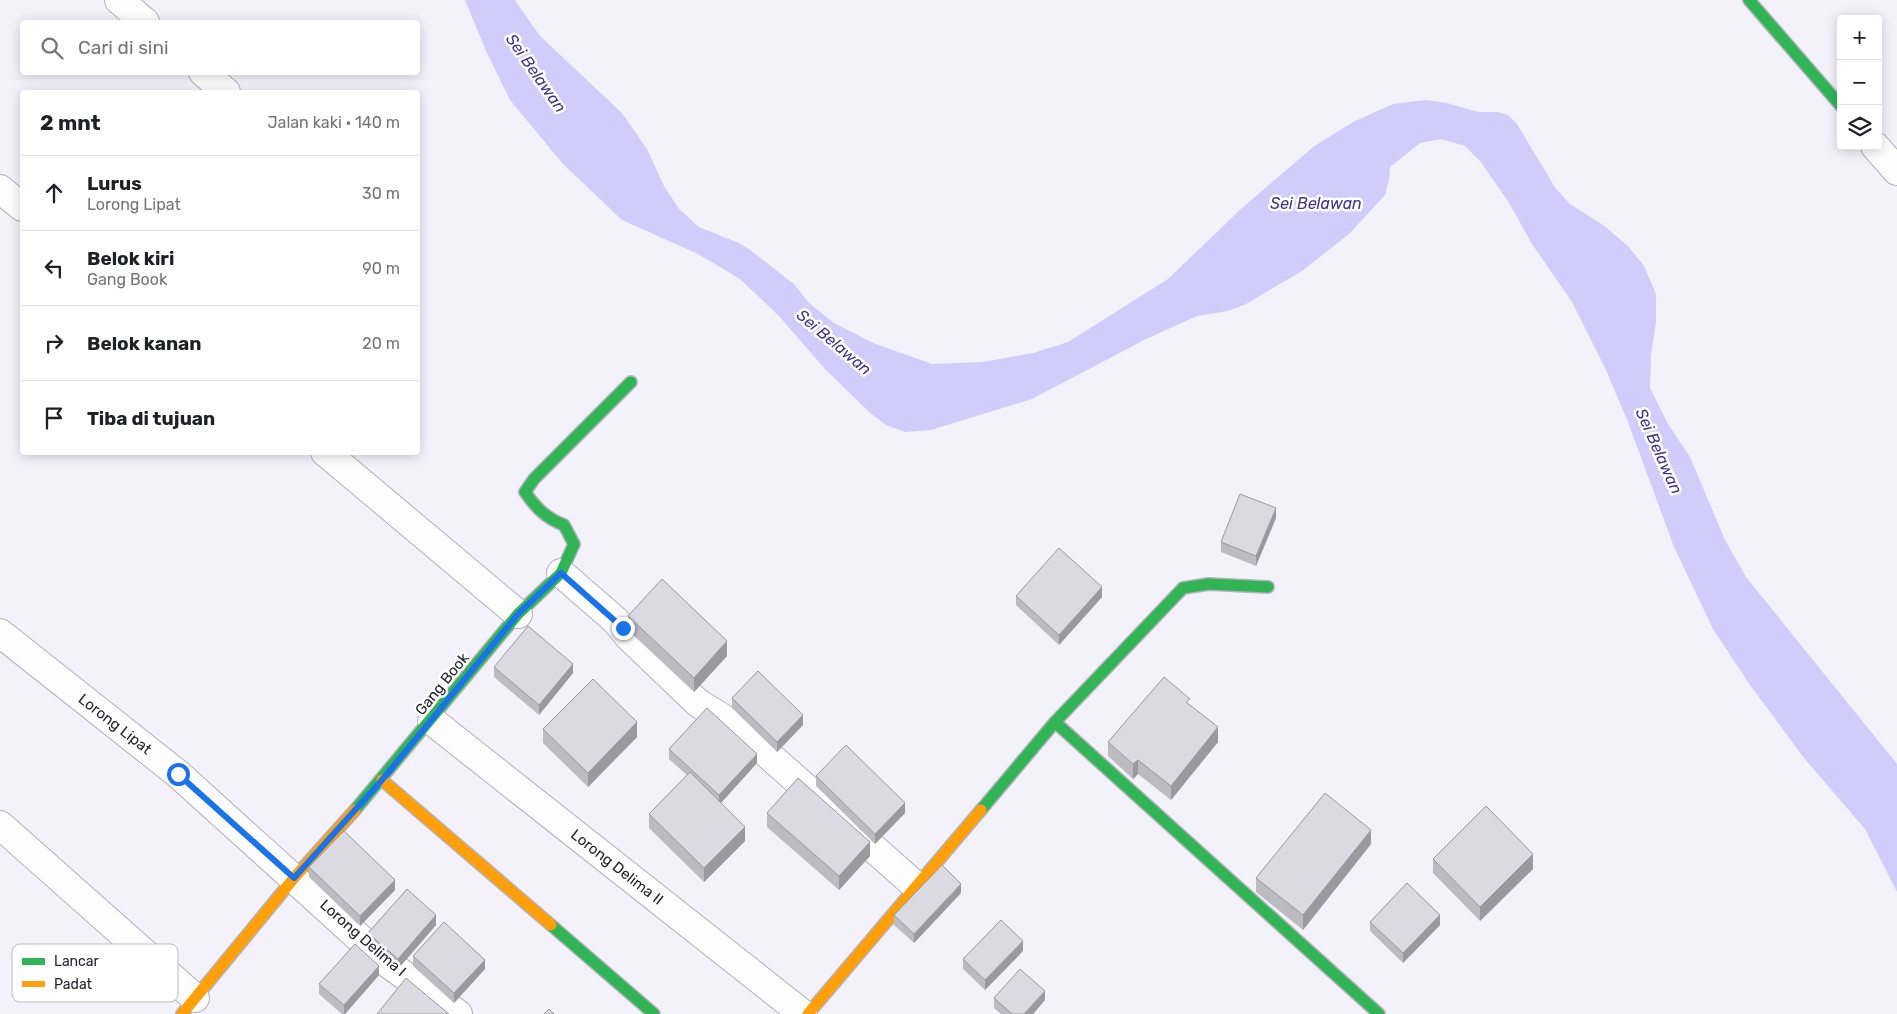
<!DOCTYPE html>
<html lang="id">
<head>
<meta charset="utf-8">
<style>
  :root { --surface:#fff; --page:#f2f2f2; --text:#202124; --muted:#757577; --line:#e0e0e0 }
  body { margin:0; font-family:Rubik,sans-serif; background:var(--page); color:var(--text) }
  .controls { position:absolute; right:15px; top:15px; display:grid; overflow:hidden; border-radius:5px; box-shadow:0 2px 12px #0003 }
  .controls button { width:45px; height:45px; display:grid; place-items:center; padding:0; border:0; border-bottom:1px solid var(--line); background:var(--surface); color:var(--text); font:25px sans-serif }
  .stop { position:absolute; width:15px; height:15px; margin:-11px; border:4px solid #1a73e8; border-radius:50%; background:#fff }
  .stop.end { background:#1a73e8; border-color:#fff; box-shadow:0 1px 5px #0008 }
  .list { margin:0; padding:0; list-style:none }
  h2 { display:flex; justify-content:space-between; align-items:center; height:65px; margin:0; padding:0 20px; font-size:21px }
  h2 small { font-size:16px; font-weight:400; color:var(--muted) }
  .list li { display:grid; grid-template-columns:32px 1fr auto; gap:15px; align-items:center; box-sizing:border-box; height:75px; padding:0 20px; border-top:1px solid var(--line) }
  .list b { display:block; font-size:19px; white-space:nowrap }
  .list p { margin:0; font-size:16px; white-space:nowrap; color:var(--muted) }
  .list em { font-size:16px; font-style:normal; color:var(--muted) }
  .icon { flex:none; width:28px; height:28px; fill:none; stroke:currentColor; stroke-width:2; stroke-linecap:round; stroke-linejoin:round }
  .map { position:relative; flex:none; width:1897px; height:1014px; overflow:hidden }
  .search { position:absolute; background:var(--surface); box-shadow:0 2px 12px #0003; left:20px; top:20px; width:400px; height:55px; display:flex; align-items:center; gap:12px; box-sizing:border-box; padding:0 18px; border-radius:5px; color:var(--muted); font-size:19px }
  .panel { position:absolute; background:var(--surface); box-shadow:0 2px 12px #0003; left:20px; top:90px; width:400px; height:365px; border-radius:5px }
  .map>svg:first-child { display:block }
  .water { fill:#d0cdfb }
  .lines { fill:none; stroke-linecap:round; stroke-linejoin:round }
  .street-casing { stroke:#b3b2ba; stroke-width:30 }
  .fast-casing { stroke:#b3b2ba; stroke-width:14 }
  .slow-casing { stroke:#b3b2ba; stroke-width:14 }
  .street { stroke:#fdfdfe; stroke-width:28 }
  .fast { stroke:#30b455; stroke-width:11 }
  .slow { stroke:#ff9f0a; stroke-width:11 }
  .wall { fill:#bcbbc2 }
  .shaded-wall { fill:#99999e }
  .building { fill:#dbdae2; stroke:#99999e }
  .route { stroke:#1a73e8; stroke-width:6 }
  .labels { text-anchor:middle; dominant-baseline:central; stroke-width:5; stroke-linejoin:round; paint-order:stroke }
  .street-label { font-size:15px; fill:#24242c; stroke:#fff }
  .water-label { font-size:16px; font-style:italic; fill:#43328a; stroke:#fff }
  .key { fill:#fff; stroke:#bdbdc0; stroke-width:1 }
  .key-label { font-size:14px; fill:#24242c }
</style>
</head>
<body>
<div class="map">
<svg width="1897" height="1014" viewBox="0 0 1897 1014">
  <rect width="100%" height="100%" fill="#f3f2fa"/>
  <polygon class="water" points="465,0 515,0 540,36 622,113 647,149 664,186 679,209 699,227 739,243 750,250 794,284 809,303 834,323 873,343 932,364 983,362 1033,353 1068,342 1168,279 1242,208 1313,147 1353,122 1393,104 1426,100 1447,103 1478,112 1498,112 1508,115 1517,124 1556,189 1570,204 1603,225 1628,246 1644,266 1656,294 1656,322 1651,355 1650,388 1668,424 1690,457 1725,540 1746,577 1897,764 1897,892 1865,829 1804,758 1750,685 1713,629 1674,547 1628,422 1606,370 1572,302 1532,244 1508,201 1480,161 1465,146 1441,139 1420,143 1390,167 1389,180 1385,195 1349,234 1302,271 1246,304 1228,311 1197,316 1144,340 1032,399 931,430 905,432 886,425 869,412 825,369 779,316 740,279 698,254 622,220 563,164 510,100 486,51"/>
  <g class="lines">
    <defs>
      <g id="street">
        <polyline points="119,0 145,22"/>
        <polyline points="203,72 226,92"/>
        <polyline points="1875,146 1897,171"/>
        <polyline points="0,189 22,207"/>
        <polyline points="325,452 518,614"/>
        <polyline points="561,573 615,620 630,638 698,703 737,727 916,886"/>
        <polyline points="0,633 178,774 386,962 458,1014"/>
        <polyline points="432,721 803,1014"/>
        <polyline points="0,825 195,998"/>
      </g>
      <g id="fast">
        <polyline points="1749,0 1841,106"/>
        <polyline points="1055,722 1379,1014"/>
        <path d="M 355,810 L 518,614 L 561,573 L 574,544 L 564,525 C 546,518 536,508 525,492 L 534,479 L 631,382"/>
        <polyline points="981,810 1055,722 1183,588 1209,584 1268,587"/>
        <polyline points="551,925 654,1014"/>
      </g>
      <g id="slow">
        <polyline points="382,780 551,925"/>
        <polyline points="182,1014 294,878 355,810"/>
        <polyline points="808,1014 981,810"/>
      </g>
    </defs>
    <use href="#street" class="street-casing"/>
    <use href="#fast" class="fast-casing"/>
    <use href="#slow" class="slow-casing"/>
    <use href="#street" class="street"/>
    <use href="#fast" class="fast"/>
    <use href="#slow" class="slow"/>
  </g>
  <g class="wall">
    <polygon points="1276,518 1256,566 1221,552 1221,542"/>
    <polygon points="1016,596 1102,597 1059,645 1016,605"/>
    <polygon points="628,616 727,656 694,692 628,630"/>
    <polygon points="494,667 573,673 539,715 494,677"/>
    <polygon points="732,698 803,725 777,752 732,708"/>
    <polygon points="1190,705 1218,742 1171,800 1138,774 1133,779 1108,756 1108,742"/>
    <polygon points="543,729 637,737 588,787 543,743"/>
    <polygon points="669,749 757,763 721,803 745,841 704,882 649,828 649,814 687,775 669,759"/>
    <polygon points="816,776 905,813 875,844 816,786"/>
    <polygon points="767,813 870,856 839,890 767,827"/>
    <polygon points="1371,844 1303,930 1256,892 1256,878"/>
    <polygon points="1433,859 1533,869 1480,921 1433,873"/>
    <polygon points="309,867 395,890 360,926 309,877"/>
    <polygon points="961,893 914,943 894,925 894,915"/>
    <polygon points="1370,922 1440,925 1403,963 1370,931"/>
    <polygon points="436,925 398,969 368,943 368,933"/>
    <polygon points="1023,951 985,990 963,969 963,959"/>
    <polygon points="413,956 485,969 454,1003 413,966"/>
    <polygon points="379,975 345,1014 342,1014 319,994 319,984"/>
    <polygon points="994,998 1045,1000 1033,1014 1001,1014 994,1008"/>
  </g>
  <g class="shaded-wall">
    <polygon points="1276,508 1276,518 1256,566 1256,556"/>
    <polygon points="1102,587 1102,597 1059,645 1059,635"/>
    <polygon points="727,641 727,656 694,692 694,678"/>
    <polygon points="573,664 573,673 539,715 539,705"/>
    <polygon points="803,715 803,725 777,752 777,742"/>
    <polygon points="637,722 637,737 588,787 588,773"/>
    <polygon points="1218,727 1218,742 1171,800 1171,786"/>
    <polygon points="757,754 757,763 719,805 719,795"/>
    <polygon points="1138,760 1138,774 1133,779 1133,764"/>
    <polygon points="905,803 905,813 875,844 875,834"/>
    <polygon points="745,827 745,841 704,882 704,868"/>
    <polygon points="1371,830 1371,844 1303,930 1303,915"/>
    <polygon points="870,842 870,856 839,890 839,876"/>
    <polygon points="1533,854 1533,869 1480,921 1480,907"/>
    <polygon points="395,880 395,890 360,926 360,916"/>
    <polygon points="961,884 961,893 914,943 914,934"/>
    <polygon points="436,915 436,925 398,969 398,959"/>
    <polygon points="1440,915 1440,925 1403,963 1403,953"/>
    <polygon points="1023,941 1023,951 985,990 985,980"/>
    <polygon points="485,960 485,969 454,1003 454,993"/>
    <polygon points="379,966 379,975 345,1014 344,1014 344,1005"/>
    <polygon points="1045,991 1045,1000 1033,1014 1024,1014"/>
  </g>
  <g class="building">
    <polygon points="1240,494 1276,508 1256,556 1221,542"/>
    <polygon points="1059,548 1102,587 1059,635 1016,596"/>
    <polygon points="662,579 727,641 694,678 628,616"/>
    <polygon points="528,626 573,664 539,705 494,667"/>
    <polygon points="758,671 803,715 777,742 732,698"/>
    <polygon points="1164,677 1190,699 1186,702 1218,727 1171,786 1138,760 1133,764 1108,742"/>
    <polygon points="593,679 637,722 588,773 543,729"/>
    <polygon points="707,708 757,754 719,795 669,749"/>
    <polygon points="846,745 905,803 875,834 816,776"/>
    <polygon points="690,772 745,827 704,868 649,814"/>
    <polygon points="798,778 870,842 839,876 767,813"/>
    <polygon points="1325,793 1371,830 1303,915 1256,878"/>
    <polygon points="1486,806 1533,854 1480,907 1433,859"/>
    <polygon points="344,831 395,880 360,916 309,867"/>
    <polygon points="942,865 961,884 914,934 894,915"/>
    <polygon points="1407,883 1440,915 1403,953 1370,922"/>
    <polygon points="407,889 436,915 398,959 368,933"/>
    <polygon points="1001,920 1023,941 985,980 963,959"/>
    <polygon points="444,922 485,960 454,993 413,956"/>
    <polygon points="355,944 379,966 344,1005 319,984"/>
    <polygon points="1020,969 1045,991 1024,1014 1012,1014 994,998"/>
    <polygon points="406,978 449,1014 377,1014"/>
    <polygon points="549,1009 554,1014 544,1014"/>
  </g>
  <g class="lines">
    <polyline class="route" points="178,774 294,878 382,780 518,614 561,573 623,628"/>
  </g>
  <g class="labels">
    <g class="street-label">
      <text transform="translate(442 684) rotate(-51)">Gang Book</text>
      <text transform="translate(115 724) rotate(38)">Lorong Lipat</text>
      <text transform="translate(617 867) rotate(38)">Lorong Delima II</text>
      <text transform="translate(363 938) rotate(41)">Lorong Delima I</text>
    </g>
    <g class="water-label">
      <text transform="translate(536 73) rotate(55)">Sei Belawan</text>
      <text x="1316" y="203">Sei Belawan</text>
      <text transform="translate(834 342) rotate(40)">Sei Belawan</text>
      <text transform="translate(1659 451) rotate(66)">Sei Belawan</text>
    </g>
  </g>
  <rect x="12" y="944" width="166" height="58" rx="8" class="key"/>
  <rect x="22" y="958" width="23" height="7" fill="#30b455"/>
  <rect x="22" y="981" width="23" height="6" fill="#ff9f0a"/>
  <g class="key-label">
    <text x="54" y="966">Lancar</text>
    <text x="54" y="989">Padat</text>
  </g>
</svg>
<div class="controls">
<button>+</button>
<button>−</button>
<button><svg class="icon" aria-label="layers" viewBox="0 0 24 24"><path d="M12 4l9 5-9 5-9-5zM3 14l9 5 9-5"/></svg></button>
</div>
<div class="stop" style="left:178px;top:774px"></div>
<div class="stop end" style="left:623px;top:628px"></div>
<div class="search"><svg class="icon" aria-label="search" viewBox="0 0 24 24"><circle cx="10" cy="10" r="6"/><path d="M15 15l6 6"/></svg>Cari di sini</div>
<section class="panel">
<h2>2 mnt<small>Jalan kaki · 140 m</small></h2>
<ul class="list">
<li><svg class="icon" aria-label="ahead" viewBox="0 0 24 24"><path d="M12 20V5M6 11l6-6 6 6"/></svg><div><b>Lurus</b><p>Lorong Lipat</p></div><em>30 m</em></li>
<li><svg class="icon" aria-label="left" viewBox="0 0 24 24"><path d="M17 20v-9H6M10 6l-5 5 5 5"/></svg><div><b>Belok kiri</b><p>Gang Book</p></div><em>90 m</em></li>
<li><svg class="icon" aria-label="right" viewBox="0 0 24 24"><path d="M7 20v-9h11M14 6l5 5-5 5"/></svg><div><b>Belok kanan</b></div><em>20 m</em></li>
<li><svg class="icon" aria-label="arrive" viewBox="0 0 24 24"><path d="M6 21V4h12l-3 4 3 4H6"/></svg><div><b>Tiba di tujuan</b></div></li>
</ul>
</section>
</div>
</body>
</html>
